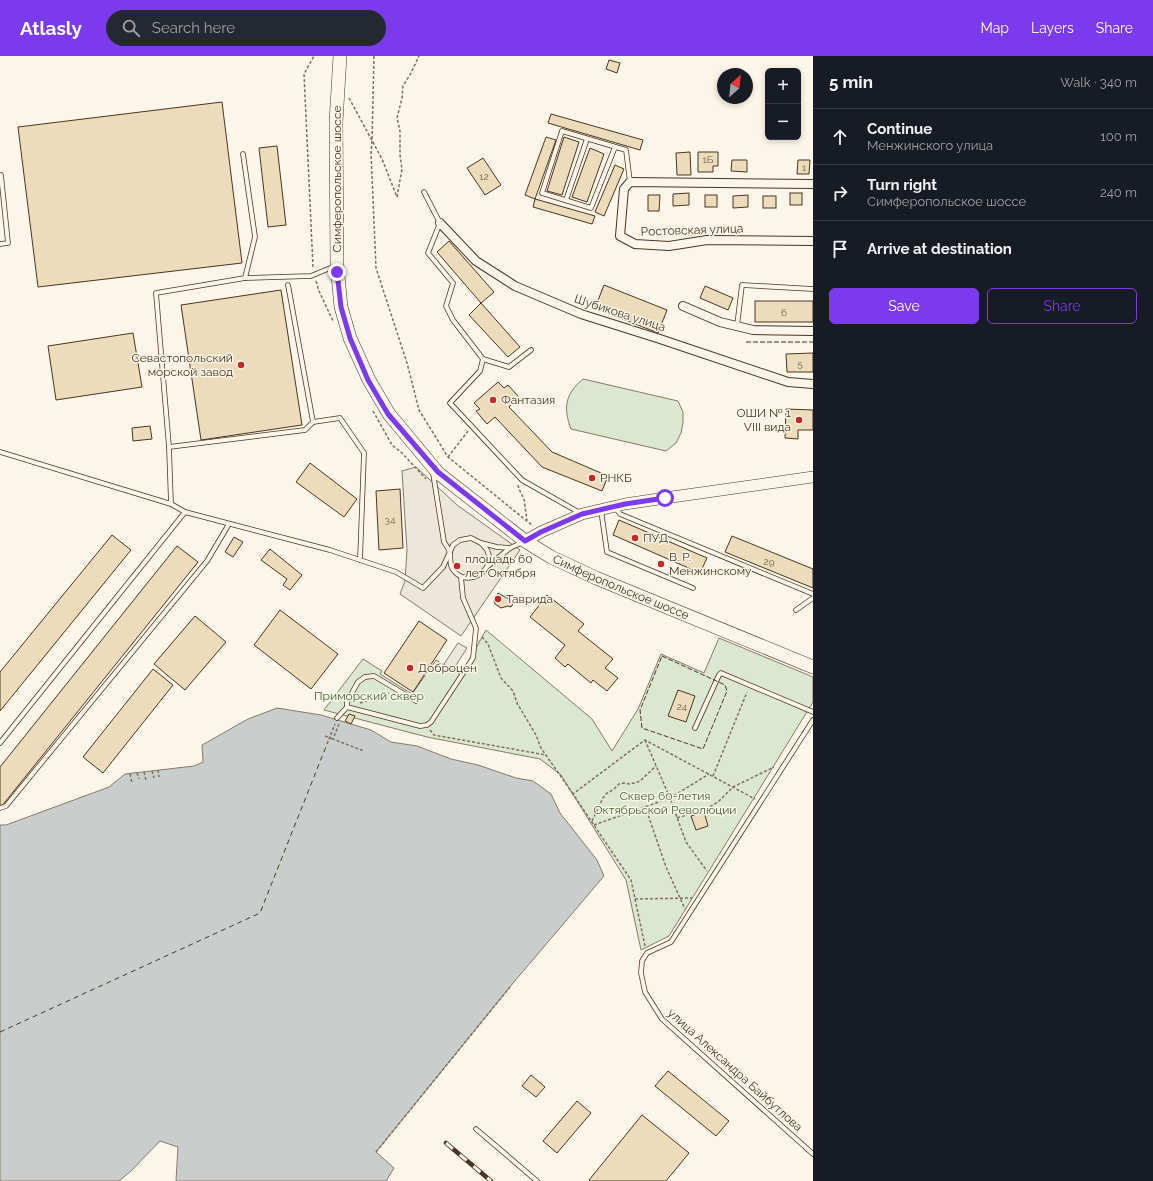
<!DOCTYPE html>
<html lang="en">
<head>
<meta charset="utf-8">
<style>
  :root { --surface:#171b24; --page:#242831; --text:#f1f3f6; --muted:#9ea1a6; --line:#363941; --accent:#7c3aed }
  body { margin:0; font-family:Raleway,sans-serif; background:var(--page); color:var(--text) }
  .controls { position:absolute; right:12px; top:12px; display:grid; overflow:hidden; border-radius:6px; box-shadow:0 2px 6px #0003 }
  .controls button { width:36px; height:36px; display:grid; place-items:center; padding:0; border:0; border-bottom:1px solid var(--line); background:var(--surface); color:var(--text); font:20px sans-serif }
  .compass { position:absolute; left:717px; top:12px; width:36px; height:36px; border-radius:50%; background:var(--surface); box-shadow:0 2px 6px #0003; rotate:27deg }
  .stop { position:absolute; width:12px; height:12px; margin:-9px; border:3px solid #7c3aed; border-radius:50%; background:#fff }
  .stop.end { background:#7c3aed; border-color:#fff; box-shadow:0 1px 4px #0008 }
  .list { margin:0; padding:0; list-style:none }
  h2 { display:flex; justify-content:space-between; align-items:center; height:52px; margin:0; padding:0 16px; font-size:17px }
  h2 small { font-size:13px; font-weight:400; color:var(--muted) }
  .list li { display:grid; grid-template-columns:26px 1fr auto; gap:12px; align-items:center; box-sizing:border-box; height:56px; padding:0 16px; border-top:1px solid var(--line) }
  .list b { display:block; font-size:15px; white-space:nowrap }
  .list p { margin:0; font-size:13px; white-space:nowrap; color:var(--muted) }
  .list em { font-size:13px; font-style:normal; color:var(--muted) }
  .actions { display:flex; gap:8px; padding:12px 16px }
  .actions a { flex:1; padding:9px 0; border:1px solid var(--accent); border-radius:6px; text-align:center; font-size:14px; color:var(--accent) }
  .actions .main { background:var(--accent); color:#fff }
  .icon { flex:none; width:22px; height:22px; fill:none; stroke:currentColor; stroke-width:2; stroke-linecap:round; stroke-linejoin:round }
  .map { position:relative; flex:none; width:813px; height:1125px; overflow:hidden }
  header { display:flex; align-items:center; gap:24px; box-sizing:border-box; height:56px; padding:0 20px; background:var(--accent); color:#fff }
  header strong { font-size:19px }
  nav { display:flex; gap:22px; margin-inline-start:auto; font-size:14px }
  .search { width:280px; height:36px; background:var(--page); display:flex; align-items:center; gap:10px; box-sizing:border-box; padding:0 14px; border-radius:22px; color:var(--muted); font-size:15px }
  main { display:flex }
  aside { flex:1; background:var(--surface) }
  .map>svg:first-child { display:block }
  .green { fill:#dce7d0; stroke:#887966 }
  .parking { fill:#ede7d9; stroke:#887966 }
  .water { fill:#c9cecd; stroke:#887966 }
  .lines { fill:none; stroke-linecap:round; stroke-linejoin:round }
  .ferry { stroke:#4a3520; stroke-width:1; stroke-dasharray:5 4; stroke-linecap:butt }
  .building { fill:#ecdcbc; stroke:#4a3520 }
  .service-casing { stroke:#4a3520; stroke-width:5.5 }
  .minor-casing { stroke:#4a3520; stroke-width:10 }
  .tertiary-casing { stroke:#4a3520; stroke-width:12 }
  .primary-casing { stroke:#4a3520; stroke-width:14 }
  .path { stroke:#7f6f5c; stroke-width:1.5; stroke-dasharray:3 2; stroke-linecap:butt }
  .service { stroke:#fbf6e9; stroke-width:4 }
  .minor { stroke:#fbf6e9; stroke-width:8 }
  .tertiary { stroke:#fbf6e9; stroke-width:11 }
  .primary { stroke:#fbf6e9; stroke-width:13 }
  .rail-casing { stroke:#4a3520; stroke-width:4.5 }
  .rail { stroke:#fbf6e9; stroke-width:3; stroke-dasharray:9; stroke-linecap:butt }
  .fence { stroke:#4a3520; stroke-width:1; stroke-dasharray:5 2; stroke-linecap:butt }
  .route { stroke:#7c3aed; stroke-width:5 }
  .poi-dot { fill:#c62828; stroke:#fbf6e9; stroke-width:1.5 }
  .labels { text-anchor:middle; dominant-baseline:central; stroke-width:3; stroke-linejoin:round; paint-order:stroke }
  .number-label { font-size:10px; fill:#725f47 }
  .street-label { font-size:12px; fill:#4a3520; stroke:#fbf6e9 }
  .poi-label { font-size:12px; fill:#4a3520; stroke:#fbf6e9; text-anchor:start }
  .park-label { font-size:12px; fill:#436837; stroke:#fbf6e9 }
</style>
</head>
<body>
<header>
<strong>Atlasly</strong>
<div class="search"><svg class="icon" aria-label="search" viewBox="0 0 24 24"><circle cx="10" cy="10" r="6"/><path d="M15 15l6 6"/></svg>Search here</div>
<nav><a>Map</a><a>Layers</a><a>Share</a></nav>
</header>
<main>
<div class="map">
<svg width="813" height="1125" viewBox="0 0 813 1125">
  <rect width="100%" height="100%" fill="#fbf6e9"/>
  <g class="green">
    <path d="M 583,323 L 678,345 L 683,356 L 683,367 L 681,377 L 676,387 L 666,395 L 571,373 C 563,352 565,338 583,323 Z"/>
    <polygon points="486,574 592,663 612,695 638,653 661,598 704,617 719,582 813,621 813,646 669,880 641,894 626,824 561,719 540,703 427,681 324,654 363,603 382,615 380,618 412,638 436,604 461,619"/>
  </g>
  <g class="parking">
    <polygon points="416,411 457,449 520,494 461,580 400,538 405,525 407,494 402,415"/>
    <polygon points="458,587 467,592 453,614 444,608"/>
  </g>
  <polygon class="water" points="277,652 321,659 371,674 391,686 417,690 451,703 478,709 516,722 533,725 551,738 560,757 597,804 604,820 514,926 376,1096 394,1112 386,1125 176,1125 178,1091 160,1085 131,1115 119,1125 0,1125 0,769 6,769 109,731 125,718 194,710 203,706 202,689 248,663"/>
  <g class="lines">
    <polyline class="ferry" points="0,976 260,857 327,688"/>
  </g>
  <g class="building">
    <polygon points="609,4 620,7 617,17 606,13"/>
    <polygon points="222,46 242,207 38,231 18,71"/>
    <polygon points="551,58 643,84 640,94 548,67"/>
    <polygon points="546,81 556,84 535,143 525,139"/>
    <polygon points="564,81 579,86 562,139 547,135"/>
    <polygon points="277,90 286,169 268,171 259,92"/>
    <polygon points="590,92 604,98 587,146 572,141"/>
    <polygon points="690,96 691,119 677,119 676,97"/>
    <polygon points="698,96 718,96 718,110 713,110 713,116 698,116"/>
    <polygon points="483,102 501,129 485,139 467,112"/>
    <polygon points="732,104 747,104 747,116 731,115"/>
    <polygon points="798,104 810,104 809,118 797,118"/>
    <polygon points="615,109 624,113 604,160 595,156"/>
    <polygon points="689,137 689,149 673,150 673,138"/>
    <rect x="790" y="137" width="12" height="12"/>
    <polygon points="648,139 660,139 659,155 648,155"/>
    <rect x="705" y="139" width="12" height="12"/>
    <polygon points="748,139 748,151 733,152 733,140"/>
    <rect x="763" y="140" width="13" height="12"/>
    <polygon points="535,143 595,160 592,168 533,151"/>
    <polygon points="449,185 494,236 481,247 437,196"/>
    <polygon points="604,229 667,254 658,277 595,252"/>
    <polygon points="705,230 733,242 728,254 700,242"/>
    <polygon points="281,234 302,369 201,384 181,249"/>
    <rect x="755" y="245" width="58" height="21"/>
    <polygon points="481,247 520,291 508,301 469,259"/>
    <polygon points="133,277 142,331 56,344 48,290"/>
    <polygon points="813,297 813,316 787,316 786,298"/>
    <polygon points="498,326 504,332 508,329 519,341 509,351 552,396 608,420 602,435 542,411 495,361 487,368 476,355 480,353 474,347"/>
    <polygon points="786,353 813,354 813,374 798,374 798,383 785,382"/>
    <polygon points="150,370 152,383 133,385 132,372"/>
    <polygon points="310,407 357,443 344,461 296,426"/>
    <polygon points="400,433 403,492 379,494 376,435"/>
    <polygon points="619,464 707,502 700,517 613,479"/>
    <polygon points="112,479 131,494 0,655 0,616"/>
    <polygon points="732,480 813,513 813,532 725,496"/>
    <polygon points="234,481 243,486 233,501 225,496"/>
    <polygon points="177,490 198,506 1,751 0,750 0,711"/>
    <polygon points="270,493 302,519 290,534 283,529 287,523 261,504"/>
    <polygon points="498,537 514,546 511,551 508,550 501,552 495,548 494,545"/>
    <polygon points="547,539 584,568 578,575 613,603 605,612 618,622 607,635 593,624 591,627 568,608 565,611 555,602 565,589 530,561"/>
    <polygon points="280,554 338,598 311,633 254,589"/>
    <polygon points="195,560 226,586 185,634 154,608"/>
    <polygon points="419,565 447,584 413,636 384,617"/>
    <polygon points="153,613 173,629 103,717 83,701"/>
    <polygon points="678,634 695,640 686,666 668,660"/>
    <polygon points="349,658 355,660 351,668 345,665"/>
    <polygon points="704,756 708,770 696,774 691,760"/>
    <polygon points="668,1015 729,1065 716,1080 655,1030"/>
    <polygon points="531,1019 545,1031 536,1041 522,1030"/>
    <polygon points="577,1045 591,1057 557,1097 543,1085"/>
    <polygon points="642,1059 689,1097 666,1125 591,1125 589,1124"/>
  </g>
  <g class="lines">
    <defs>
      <g id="service">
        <polyline points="615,91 591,152 542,137 562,75 626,94 630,126"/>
        <polyline points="243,98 255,181 245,222 156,237 169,391 171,448 185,456 330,494 396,516 423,532 443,511 453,489 460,484 471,482 481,487 497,491 510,492"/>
        <polyline points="424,136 440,167 428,197 453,227 446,250 453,264 483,303 480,315 450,347 522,424 580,457"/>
        <polyline points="566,144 587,83"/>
        <polyline points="0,188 8,187 1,119"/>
        <polyline points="245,222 311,220 335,210"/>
        <polyline points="737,270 742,229 813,233"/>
        <polyline points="483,303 509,311 531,294"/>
        <polyline points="313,366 340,362 364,397 360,504"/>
        <polyline points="169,391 305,374 313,366 288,229"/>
        <polyline points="0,396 171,448"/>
        <path d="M 433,417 L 444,486 C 446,489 449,493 450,497 C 451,505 449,509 454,515 C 468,532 497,514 487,494 C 486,492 483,489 481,487"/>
        <polyline points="615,451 620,458 813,538"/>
        <polyline points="601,454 607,496 693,532"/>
        <polyline points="488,510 510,492 523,486"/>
        <polyline points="796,554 813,542"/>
        <polyline points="347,651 347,646 358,626 365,621 374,620 416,645"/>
        <polyline points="337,662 347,651 420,670 427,669 431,666 473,602 476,572 463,542 461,521"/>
        <polyline points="813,664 671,886 647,897 642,905 641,917 645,936 662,963 813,1098"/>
        <polyline points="695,672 719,619 721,617 813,656"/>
        <polyline points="0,687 185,456"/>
        <polyline points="0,752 6,750 207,505 229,468"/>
        <polyline points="476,1073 537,1125"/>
      </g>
      <g id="minor">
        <polyline points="813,128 630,126 624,133 620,180 635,188 669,190 707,184 813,185"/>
        <polyline points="440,167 476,205 515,230 581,258 660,283 788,326 813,328"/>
        <polyline points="683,250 720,266 753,274 813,275"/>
      </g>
      <polyline id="tertiary" points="525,485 541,476 582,458 625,448 665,442 813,421"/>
      <g id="primary">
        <path id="s1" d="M 340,0 L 336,66 L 337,209 L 341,251 L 350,282 L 369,324 L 389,358 L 438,417 L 525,485 L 551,501 L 596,522 L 813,611"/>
      </g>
    </defs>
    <use href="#service" class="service-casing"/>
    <use href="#minor" class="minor-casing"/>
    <use href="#tertiary" class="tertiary-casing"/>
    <use href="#primary" class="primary-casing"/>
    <g class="path">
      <polyline points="374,0 372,85 371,97 376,212 407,307 419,354 448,401 533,470"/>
      <polyline points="349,42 382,103 397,141"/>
      <polyline points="397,141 402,113 400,99 400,75 397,62 402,42 403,30 411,17 419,0"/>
      <polyline points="313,211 304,18 314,0"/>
      <polyline points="316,225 319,235 333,265"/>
      <polyline points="373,355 392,389 402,397 426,423"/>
      <polyline points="448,401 468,375"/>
      <polyline points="518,429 519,433 524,443 527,464"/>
      <polyline points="482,581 488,588 501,622 513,635 517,647 536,679 541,692 573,738"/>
      <polyline points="360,647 389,637"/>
      <polyline points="339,668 333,683 364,695"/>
      <polyline points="430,674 434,679 546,699"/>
      <polyline points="325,680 333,683"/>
      <polyline points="645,684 670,742 686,786 707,815"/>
      <polyline points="327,688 335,668"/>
      <polyline points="158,714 159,721"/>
      <polyline points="152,715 154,722"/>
      <polyline points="144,716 146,724"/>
      <polyline points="137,717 139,723"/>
      <polyline points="130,718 132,727"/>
      <polyline points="713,720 747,636"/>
      <polyline points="645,750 666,811 685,853"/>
      <polyline points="677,762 708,752 718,746 733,731 774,711"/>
      <polyline points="592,765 603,742 606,738 614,733 619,728 624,727 629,728 635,727 640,725 656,710"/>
      <polyline points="594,769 670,742 709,718"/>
      <polyline points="635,843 692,842"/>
      <polyline points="645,890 631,824 573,738 645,684 755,743"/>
      <polyline points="376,1096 510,931"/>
    </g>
    <use href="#service" class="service"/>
    <use href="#minor" class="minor"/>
    <use href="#tertiary" class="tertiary"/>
    <use href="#primary" class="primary"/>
    <defs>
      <polyline id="rail" points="446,1087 491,1125"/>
    </defs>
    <use href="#rail" class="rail-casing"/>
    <use href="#rail" class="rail"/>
    <g class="fence">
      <polyline points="746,286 813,286"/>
      <polygon points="662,600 725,629 727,635 703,693 642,672 640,654"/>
    </g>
  </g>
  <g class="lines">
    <polyline class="route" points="337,216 341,251 350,282 368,324 388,358 438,416 525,485 541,476 582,458 625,448 665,442"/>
  </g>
  <g class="poi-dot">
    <circle cx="241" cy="309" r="4"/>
    <circle cx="493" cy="344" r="4"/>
    <circle cx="799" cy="364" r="4"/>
    <circle cx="592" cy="422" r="4"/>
    <circle cx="635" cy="482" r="4"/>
    <circle cx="661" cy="508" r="4"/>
    <circle cx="457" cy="510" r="4"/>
    <circle cx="498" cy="543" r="4"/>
    <circle cx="410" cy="612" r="4"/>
  </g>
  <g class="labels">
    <g class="number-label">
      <text x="708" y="103">1Б</text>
      <text x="804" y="111">1</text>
      <text x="484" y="120">12</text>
      <text x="784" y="256">6</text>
      <text x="800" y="307">5</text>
      <text x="390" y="463">34</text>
      <text x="769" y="505">29</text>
      <text x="682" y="650">24</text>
    </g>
    <g class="street-label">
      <text transform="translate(337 123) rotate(-90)">Симферопольское шоссе</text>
      <text transform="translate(692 174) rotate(-2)">Ростовская улица</text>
      <text transform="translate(620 257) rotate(18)">Шубикова улица</text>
      <text stroke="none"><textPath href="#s1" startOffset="663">Симферопольское шоссе</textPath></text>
      <text transform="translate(735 1014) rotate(42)">улица Александра Байбутлова</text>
    </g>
    <g class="poi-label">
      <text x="233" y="302" text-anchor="end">Севастопольский<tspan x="233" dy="14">морской завод</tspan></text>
      <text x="501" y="344">Фантазия</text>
      <text x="791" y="357" text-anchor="end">ОШИ № 1<tspan x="791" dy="14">VIII вида</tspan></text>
      <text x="600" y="422">РНКБ</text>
      <text x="643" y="482">ПУД</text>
      <text x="669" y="501">В. Р.<tspan x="669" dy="14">Менжинскому</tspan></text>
      <text x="465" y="503">площадь 60<tspan x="465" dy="14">лет Октября</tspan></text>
      <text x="506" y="543">Таврида</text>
      <text x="418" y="612">Доброцен</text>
    </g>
    <g class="park-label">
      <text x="369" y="640">Приморский сквер</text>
      <text x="665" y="740">Сквер 60-летия<tspan x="665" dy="14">Октябрьской Революции</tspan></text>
    </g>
  </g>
</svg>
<div class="controls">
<button>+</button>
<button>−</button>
</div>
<svg class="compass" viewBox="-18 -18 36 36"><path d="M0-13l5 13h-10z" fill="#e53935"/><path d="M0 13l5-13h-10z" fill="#9ea1a6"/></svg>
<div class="stop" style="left:665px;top:442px"></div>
<div class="stop end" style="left:337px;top:216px"></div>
</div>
<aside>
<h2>5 min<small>Walk · 340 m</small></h2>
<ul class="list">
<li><svg class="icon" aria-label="ahead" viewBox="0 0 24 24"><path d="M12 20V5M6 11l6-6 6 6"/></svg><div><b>Continue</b><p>Менжинского улица</p></div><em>100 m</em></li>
<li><svg class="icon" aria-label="right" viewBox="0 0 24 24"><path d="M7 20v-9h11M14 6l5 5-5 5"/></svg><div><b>Turn right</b><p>Симферопольское шоссе</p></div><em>240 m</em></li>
<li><svg class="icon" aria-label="arrive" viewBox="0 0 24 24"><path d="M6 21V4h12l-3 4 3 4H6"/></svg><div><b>Arrive at destination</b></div></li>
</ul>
<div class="actions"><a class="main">Save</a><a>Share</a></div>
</aside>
</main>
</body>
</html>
